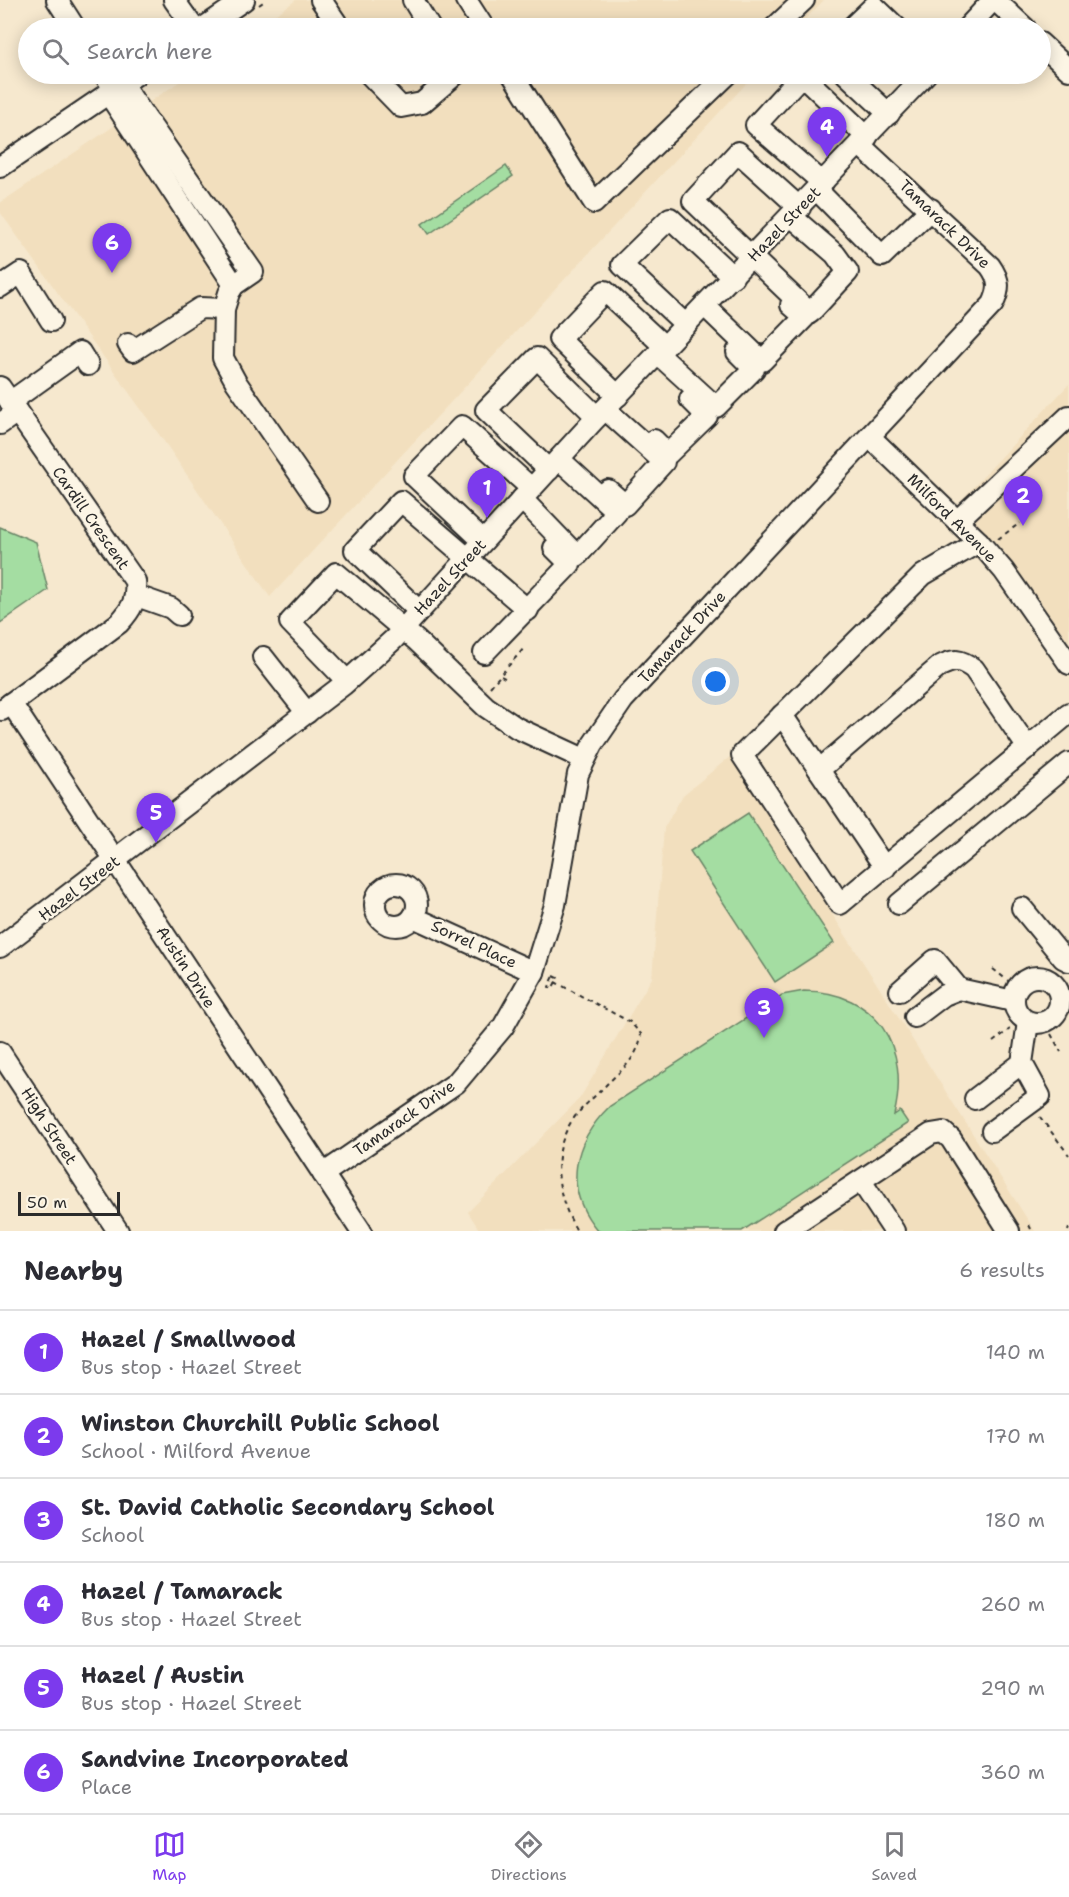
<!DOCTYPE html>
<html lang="en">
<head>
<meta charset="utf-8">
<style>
  :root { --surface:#fff; --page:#f2f2f3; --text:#2b2b33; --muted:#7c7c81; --line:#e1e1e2; --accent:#7c3aed }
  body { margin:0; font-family:"Shantell Sans",sans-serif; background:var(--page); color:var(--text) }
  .scale { position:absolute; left:18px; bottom:15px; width:102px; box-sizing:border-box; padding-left:6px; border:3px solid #2b2b2b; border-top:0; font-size:16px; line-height:21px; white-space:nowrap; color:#2b2b2b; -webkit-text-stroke:4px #fcf5e5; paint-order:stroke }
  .you { position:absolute; left:716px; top:682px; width:21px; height:21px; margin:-15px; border:4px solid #fff; border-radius:50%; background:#1a73e8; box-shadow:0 0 0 9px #1a73e833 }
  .badge { display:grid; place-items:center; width:39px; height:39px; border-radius:50%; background:var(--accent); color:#fff; font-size:20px; font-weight:700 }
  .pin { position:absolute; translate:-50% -50px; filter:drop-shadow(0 2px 3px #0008) }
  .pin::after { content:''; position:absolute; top:32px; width:21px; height:18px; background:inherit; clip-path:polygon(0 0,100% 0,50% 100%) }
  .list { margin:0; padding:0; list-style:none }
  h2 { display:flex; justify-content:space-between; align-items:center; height:78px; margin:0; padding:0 24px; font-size:26px }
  h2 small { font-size:20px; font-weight:400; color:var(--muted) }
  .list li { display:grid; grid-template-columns:39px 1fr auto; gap:18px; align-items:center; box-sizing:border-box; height:84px; padding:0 24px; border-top:2px solid var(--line) }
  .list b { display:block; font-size:22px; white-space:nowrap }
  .list p { margin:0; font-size:20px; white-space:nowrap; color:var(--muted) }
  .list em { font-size:20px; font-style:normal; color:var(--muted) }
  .icon { flex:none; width:33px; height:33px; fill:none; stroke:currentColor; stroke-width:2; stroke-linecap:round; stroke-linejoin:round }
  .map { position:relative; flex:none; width:1069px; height:1231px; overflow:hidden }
  .search { position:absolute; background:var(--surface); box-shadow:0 3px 15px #0003; left:18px; right:18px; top:18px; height:66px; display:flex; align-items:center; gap:15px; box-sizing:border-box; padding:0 21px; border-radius:33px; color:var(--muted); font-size:22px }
  .sheet { height:582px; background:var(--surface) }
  nav { display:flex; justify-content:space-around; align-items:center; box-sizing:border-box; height:84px; border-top:2px solid var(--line); background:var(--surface); font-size:16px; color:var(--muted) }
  nav a { display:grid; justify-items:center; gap:3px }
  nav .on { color:var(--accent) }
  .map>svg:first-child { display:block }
  .built { fill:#f2dfbe }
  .green { fill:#a4dda2; stroke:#688466; stroke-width:1.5 }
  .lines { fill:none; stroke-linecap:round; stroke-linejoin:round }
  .minor-casing { stroke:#2b2b2b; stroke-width:24 }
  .path { stroke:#2b2b2b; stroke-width:2; stroke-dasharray:4.5 4.5; stroke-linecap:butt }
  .minor { stroke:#fcf5e5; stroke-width:20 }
  .labels { text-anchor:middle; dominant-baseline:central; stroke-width:5; stroke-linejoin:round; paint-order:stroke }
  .street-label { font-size:16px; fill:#2b2b2b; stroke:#fcf5e5 }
</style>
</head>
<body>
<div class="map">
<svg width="1069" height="1231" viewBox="0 0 1069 1231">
  <rect width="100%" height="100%" fill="#f6e8ce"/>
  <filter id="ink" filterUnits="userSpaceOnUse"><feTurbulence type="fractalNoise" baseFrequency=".0167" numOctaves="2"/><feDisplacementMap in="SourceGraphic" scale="12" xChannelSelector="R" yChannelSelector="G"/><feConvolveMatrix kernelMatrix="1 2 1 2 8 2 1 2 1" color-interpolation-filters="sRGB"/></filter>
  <g filter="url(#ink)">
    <g class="built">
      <polygon points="296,0 824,0 797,28 257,28"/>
      <polygon points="191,74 755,74 270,597 168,447 0,212 0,203"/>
      <polygon points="1069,384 1069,642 999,546 956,506"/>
      <polygon points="731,756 1035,1231 480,1231 468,1212 580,1098 652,978 664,828 683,795"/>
    </g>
    <g class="green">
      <polygon points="506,166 513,176 429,234 422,224"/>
      <polygon points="0,527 36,542 48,590 0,623"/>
      <polygon points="748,813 834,943 775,982 690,851"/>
      <path d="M 804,991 C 877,991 911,1048 894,1115 L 900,1111 L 908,1123 L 742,1231 L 598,1231 C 562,1189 573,1142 610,1106 L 782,995 Z"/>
    </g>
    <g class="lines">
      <defs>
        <g id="minor">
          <polyline points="57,0 75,28"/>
          <polyline points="174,0 194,28"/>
          <polyline points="321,0 340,28"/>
          <polyline points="413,0 430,28"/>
          <polyline points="466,0 484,28"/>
          <polyline points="995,0 1025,28"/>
          <polyline points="203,28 244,0"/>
          <polyline points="774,28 804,0"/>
          <polyline points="851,28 874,6 897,28"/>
          <polyline points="967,28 993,0"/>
          <polyline points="1040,43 1069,70"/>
          <polyline points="104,74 115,89"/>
          <polyline points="369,74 401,107 422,103 456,74"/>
          <polyline points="512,74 594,203 728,74"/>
          <polyline points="846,74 889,114"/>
          <polyline points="122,84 253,272 234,285 229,293 224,309 223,358 236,382 318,501"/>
          <polyline points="108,93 234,285"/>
          <polyline points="0,167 137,74"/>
          <polyline points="823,183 756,125 802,75 867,137"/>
          <polyline points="817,190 882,256 931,209"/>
          <polyline points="791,216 835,254 848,272 810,313 693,201 738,152 800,208"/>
          <polyline points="0,287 21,273 51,321"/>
          <polyline points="705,306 762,361 805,317 791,305"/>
          <polyline points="686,325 622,265 670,218 733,277"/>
          <polyline points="128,344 133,351 200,308 224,309"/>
          <polyline points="658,354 716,407 754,369 737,352"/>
          <path d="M 0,387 L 135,581 C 137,600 132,609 119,623 L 2,710"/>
          <polyline points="618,396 559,339 605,291 665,347"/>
          <polyline points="10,402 80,352 88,365"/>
          <polyline points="605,409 664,462 625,505 608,490"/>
          <polyline points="0,424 17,412"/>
          <polyline points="870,437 979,542 1004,571 1069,664"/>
          <polyline points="654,440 668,454 707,416 690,399"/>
          <polyline points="549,470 486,410 537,358 597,417"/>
          <polyline points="522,499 577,556 617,512 559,459"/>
          <polyline points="958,520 1069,416"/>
          <polyline points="483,541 414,476 462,426 531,488"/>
          <polyline points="979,542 923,575 742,755 840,904 1069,713"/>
          <polyline points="137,596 171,608 179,615"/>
          <polyline points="419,611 355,550 401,501 528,610"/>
          <polyline points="484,653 570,564 554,548"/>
          <polyline points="263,657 307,713"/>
          <polyline points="347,681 290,622 336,573 416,640 486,707 517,728 584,759"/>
          <polyline points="11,703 361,1231"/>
          <polyline points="782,715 885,868"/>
          <path d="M 819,770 L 940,666 C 955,659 960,659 974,669 L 1028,748"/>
          <circle cx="396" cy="905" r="21"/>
          <polyline points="899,904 1069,763"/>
          <polyline points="1022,908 1063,958 1069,961"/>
          <polyline points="413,917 534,972"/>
          <polyline points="0,947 343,685 394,639 597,417 926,74"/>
          <circle cx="1037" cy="1000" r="23"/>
          <polyline points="900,991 935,960 959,989 1013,1001"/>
          <polyline points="915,1017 944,995 959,989"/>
          <polyline points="0,1052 118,1231"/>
          <polyline points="975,1099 1022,1063 1028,1022"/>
          <polyline points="992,1131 1040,1096 1022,1063"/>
          <path d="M 323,1174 L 456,1083 L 503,1027 L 534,972 L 555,905 L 578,774 L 593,744 L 623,700 L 993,304 C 1000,289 1000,280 990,266 L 860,145"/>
          <polyline points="861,1181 894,1231"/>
          <polyline points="784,1231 931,1134 943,1132 951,1139 1009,1231"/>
        </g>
      </defs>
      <use href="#minor" class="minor-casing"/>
      <g class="path">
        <polyline points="259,5 266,0"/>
        <polyline points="153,78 159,74"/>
        <polyline points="998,539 1020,523"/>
        <polyline points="501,676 508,680"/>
        <polyline points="490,687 525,647"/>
        <polyline points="993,969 1012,984"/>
        <polygon points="554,976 558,978 552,989 549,987"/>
        <path d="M 555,982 L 630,1022 L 641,1034 C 639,1056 624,1068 609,1082 C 597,1095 581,1107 571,1122 C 550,1157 557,1198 577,1231"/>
        <polyline points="1051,1034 1061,1052"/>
        <polyline points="993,1042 1010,1029"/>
        <polyline points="1040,1117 1069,1155"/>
        <polyline points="1029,1225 1032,1231"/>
        <polyline points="1068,1231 1069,1228"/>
      </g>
      <use href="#minor" class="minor"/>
    </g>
  </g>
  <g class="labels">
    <g class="street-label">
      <text transform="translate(784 224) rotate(-46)">Hazel Street</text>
      <text transform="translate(945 224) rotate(44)">Tamarack Drive</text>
      <text transform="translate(91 518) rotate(55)">Cardill Crescent</text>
      <text transform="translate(952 518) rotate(45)">Milford Avenue</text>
      <text transform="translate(450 577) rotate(-47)">Hazel Street</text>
      <text transform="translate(682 637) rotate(-47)">Tamarack Drive</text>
      <text transform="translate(79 888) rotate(-37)">Hazel Street</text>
      <text transform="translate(474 944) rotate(25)">Sorrel Place</text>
      <text transform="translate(186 967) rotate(57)">Austin Drive</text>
      <text transform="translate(404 1118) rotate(-35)">Tamarack Drive</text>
      <text transform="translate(49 1126) rotate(57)">High Street</text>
    </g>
  </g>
</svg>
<div class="scale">50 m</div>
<div class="you"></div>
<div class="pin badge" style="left:487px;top:518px">1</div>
<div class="pin badge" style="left:1023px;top:526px">2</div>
<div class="pin badge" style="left:764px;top:1038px">3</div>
<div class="pin badge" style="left:827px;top:157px">4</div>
<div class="pin badge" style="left:156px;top:843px">5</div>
<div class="pin badge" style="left:112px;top:273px">6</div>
<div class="search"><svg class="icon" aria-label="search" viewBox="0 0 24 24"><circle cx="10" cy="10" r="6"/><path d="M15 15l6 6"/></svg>Search here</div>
</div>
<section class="sheet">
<h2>Nearby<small>6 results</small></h2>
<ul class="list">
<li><span class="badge">1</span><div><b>Hazel / Smallwood</b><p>Bus stop · Hazel Street</p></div><em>140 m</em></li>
<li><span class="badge">2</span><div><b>Winston Churchill Public School</b><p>School · Milford Avenue</p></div><em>170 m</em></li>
<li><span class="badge">3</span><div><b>St. David Catholic Secondary School</b><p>School</p></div><em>180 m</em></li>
<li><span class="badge">4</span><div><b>Hazel / Tamarack</b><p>Bus stop · Hazel Street</p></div><em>260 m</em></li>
<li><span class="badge">5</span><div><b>Hazel / Austin</b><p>Bus stop · Hazel Street</p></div><em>290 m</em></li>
<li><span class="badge">6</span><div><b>Sandvine Incorporated</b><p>Place</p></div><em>360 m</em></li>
</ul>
</section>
<nav>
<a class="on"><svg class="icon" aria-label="map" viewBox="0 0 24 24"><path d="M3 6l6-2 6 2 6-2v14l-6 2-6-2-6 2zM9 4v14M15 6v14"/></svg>Map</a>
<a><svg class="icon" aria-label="directions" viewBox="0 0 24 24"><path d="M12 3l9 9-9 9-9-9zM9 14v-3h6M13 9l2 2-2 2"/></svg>Directions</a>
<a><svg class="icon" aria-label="saved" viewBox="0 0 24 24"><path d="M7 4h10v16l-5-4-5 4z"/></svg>Saved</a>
</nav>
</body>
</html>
